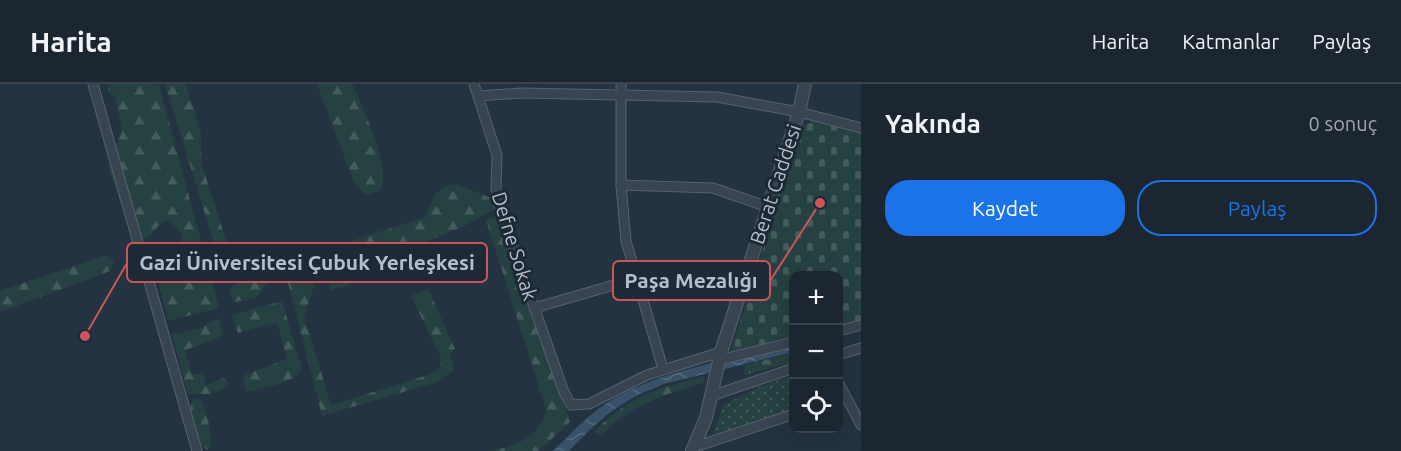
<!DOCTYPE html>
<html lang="tr">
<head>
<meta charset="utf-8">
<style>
  :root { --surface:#1b2631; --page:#28323d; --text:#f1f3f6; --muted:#a0a5ab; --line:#39434d; --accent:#1a73e8 }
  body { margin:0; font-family:Ubuntu,sans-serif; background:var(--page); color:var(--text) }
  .controls { position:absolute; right:18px; bottom:18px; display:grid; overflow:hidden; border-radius:12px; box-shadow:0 6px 24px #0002 }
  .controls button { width:54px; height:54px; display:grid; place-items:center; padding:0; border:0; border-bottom:2px solid var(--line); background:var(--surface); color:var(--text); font:30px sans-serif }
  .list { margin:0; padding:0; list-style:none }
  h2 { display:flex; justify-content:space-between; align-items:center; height:78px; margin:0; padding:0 24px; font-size:26px }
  h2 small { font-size:20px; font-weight:400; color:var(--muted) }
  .actions { display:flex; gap:12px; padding:18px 24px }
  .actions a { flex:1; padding:14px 0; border:2px solid var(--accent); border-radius:24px; text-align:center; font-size:21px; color:var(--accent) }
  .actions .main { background:var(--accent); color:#fff }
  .icon { flex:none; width:33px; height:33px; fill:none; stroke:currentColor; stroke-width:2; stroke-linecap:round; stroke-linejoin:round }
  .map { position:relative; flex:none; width:861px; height:367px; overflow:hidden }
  header { display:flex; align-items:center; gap:36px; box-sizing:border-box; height:84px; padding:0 30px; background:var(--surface); border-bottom:2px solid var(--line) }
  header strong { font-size:28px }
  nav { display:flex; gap:33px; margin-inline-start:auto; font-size:21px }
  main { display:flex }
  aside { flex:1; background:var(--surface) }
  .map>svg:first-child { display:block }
  .forest { fill:url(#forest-firs) }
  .cemetery { fill:url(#cemetery-stones) }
  .park { fill:url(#park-dots) }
  .water { fill:url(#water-waves) }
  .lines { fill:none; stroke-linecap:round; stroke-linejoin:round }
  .minor-casing { stroke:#56626e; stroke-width:11 }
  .tertiary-casing { stroke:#56626e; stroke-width:14 }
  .minor { stroke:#384450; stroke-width:9 }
  .tertiary { stroke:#384450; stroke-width:12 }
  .labels { text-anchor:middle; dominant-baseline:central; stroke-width:6; stroke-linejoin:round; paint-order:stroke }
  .street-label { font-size:20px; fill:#b5bfcb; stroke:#1d2935 }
  .leader { fill:none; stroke:#cc5559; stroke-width:2 }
  .callout-dot { fill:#cc5559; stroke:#1d2935; stroke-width:2 }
  .callout { fill:#1d2935; stroke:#cc5559; stroke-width:2 }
  .callout-label { font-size:21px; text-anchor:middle; font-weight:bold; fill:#b5bfcb }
</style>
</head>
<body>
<header>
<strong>Harita</strong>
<nav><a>Harita</a><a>Katmanlar</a><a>Paylaş</a></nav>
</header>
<main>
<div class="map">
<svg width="861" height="367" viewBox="0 0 861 367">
  <defs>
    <pattern id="forest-firs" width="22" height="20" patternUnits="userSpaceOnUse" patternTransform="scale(1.5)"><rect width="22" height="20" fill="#264141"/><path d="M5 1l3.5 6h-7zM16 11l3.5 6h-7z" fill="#435b5b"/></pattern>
    <pattern id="cemetery-stones" width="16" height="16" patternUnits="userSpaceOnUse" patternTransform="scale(1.5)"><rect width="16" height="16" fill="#264141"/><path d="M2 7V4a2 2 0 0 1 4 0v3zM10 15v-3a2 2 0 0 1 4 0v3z" fill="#435b5b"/></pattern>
    <pattern id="park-dots" width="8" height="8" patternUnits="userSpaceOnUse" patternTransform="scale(1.5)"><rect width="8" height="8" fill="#264141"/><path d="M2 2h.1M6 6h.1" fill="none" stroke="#435b5b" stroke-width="1.8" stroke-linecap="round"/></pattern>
    <pattern id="water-waves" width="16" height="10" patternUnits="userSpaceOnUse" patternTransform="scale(1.5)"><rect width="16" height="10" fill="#38526a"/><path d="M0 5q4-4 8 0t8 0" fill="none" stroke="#53697e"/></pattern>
  </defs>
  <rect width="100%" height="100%" fill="#243341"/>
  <g class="forest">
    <path d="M 108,0 L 159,0 L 219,224 L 168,237 L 153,174 L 156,169 L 181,165 C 183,149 180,145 167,136 C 152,143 156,153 135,159 L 108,83 L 122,47 L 115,13 L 108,6 Z"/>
    <polygon points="165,0 186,0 201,50 202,81 228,162 216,166"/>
    <path d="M 317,0 L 352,0 C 362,20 392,86 380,106 L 366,111 L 354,99 Z"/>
    <polygon points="447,101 458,101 491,114 495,125 464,142 396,170 349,201 330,207 329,168 360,154 426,133 434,111"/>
    <path d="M 498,131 L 570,338 L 539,367 L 489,367 C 515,362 540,355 546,325 L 486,136 Z"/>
    <polygon points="274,167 281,175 259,211 254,215 234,218 229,208 232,202 245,196 245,191 225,196 217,180 219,172 251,172"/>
    <polygon points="107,171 114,178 110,187 0,228 0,207"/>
    <polygon points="306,173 319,189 304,231 331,321 431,290 440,284 441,274 411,212 428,205 455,265 450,269 454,286 437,298 322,332 285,187 294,178"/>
    <path d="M 282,217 L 302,285 C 292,301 264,303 246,308 L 243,299 L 245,291 L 287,275 L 277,238 L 238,249 L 232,231 Z"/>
    <polygon points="219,235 223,249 219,254 185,266 192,291 203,289 206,301 224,294 229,298 228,303 210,310 188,310 172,251 202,244 209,238"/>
    <polygon points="793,269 793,278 744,291 745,281"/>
    <path d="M 705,292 L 703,299 C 664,311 629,321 601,352 L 594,348 C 628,312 658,304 705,292 Z"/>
    <path d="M 193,315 L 200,315 C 206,322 212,352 211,362 L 207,366 C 193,357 187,329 193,315 Z"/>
  </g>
  <polygon class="cemetery" points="813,37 861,47 861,237 839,243 838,192 794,192 793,254 730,269 802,44"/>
  <polygon class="park" points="793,291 793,326 712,352 723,321 759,303"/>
  <path class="water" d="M 793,261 L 793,268 L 664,300 C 619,317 602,333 569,367 L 553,367 C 573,348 592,326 617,313 C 670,284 735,275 793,261 Z"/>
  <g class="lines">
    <defs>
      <g id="minor">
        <polyline points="93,0 197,367"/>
        <polyline points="474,0 497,71 496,104 499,123 564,308 571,321 589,320 647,291 721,268"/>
        <polyline points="621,0 621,101 626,157 663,285"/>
        <polyline points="479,12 521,9 717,13 799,28 861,44"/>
        <polyline points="621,101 713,104 768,123"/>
        <polyline points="534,224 635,195"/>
        <polyline points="838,247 861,241"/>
        <polyline points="838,271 861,264"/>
        <polyline points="719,276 794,258"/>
        <polyline points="838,298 861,341"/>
        <polyline points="711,312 794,284"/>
        <polyline points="701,361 794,330"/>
      </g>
      <polyline id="tertiary" points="692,367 706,334 721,268 799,28 805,0"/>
    </defs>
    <use href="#minor" class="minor-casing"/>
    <use href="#tertiary" class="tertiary-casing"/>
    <use href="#minor" class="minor"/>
    <use href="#tertiary" class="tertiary"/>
  </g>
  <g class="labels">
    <g class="street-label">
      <text transform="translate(775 100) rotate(-72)">Berat Caddesi</text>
      <text transform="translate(515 162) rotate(73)">Defne Sokak</text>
    </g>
  </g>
  <path class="leader" d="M85 252L127 179M820 119L770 197"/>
  <g class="callout-dot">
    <circle cx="85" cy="252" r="6"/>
    <circle cx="820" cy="119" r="6"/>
  </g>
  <g class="callout">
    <rect x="127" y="159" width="360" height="39" rx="6"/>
    <rect x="613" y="177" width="157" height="39" rx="6"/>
  </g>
  <g class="callout-label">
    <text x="307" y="186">Gazi Üniversitesi Çubuk Yerleşkesi</text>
    <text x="691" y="204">Paşa Mezalığı</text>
  </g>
</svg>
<div class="controls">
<button>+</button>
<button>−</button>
<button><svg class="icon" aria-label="locate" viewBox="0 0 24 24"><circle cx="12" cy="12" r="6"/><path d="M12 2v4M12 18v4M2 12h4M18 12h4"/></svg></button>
</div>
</div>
<aside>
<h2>Yakında<small>0 sonuç</small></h2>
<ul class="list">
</ul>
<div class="actions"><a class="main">Kaydet</a><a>Paylaş</a></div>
</aside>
</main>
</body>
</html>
